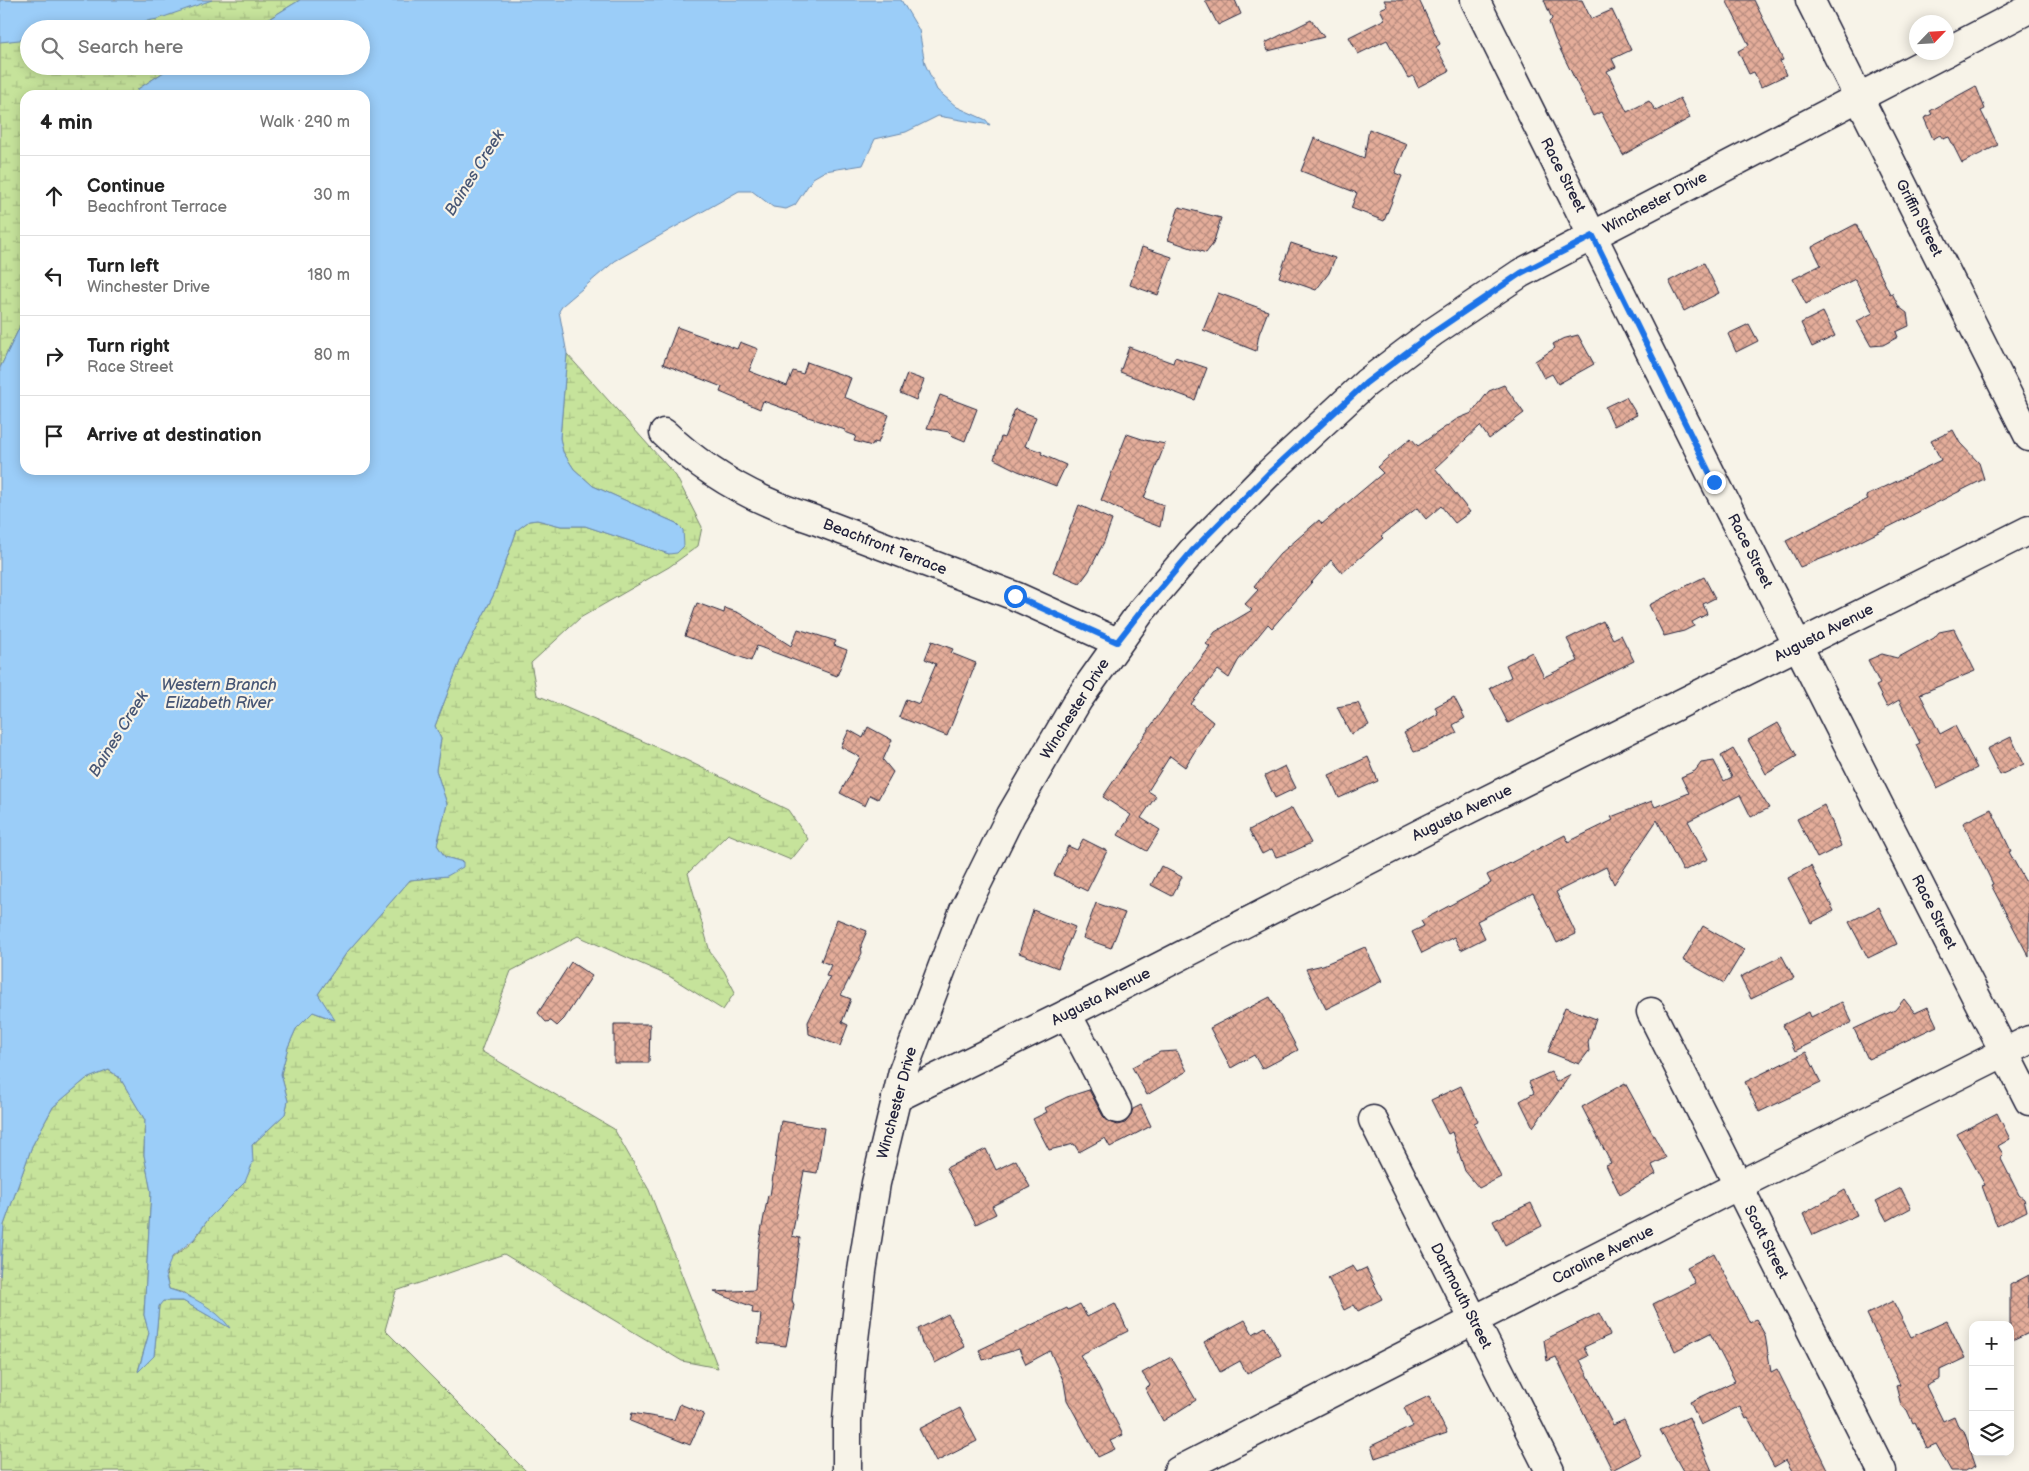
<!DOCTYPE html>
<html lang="en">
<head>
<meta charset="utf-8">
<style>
  :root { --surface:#fff; --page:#f2f2f2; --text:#222; --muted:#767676; --line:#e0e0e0 }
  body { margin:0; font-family:"Balsamiq Sans",sans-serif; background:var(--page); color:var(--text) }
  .controls { position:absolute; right:15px; bottom:15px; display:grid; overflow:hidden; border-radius:10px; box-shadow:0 2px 12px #0003 }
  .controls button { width:45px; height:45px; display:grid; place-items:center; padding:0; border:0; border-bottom:1px solid var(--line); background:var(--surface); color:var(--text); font:25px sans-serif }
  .compass { position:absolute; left:1909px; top:15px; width:45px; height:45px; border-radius:50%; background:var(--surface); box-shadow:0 2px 12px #0003; rotate:65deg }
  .stop { position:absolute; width:15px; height:15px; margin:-11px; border:4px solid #1a73e8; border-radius:50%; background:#fff }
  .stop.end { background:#1a73e8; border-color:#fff; box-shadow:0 1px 5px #0008 }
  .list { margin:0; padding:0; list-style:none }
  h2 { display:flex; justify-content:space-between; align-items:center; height:65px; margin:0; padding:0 20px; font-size:21px }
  h2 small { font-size:16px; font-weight:400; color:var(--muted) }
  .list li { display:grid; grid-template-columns:32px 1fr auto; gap:15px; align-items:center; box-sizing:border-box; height:80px; padding:0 20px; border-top:1px solid var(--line) }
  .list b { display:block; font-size:19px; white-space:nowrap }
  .list p { margin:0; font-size:16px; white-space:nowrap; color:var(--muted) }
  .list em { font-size:16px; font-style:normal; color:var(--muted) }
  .icon { flex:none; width:28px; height:28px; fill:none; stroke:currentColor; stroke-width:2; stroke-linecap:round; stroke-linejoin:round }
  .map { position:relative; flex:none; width:2029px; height:1471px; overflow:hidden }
  .search { position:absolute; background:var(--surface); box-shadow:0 2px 12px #0003; left:20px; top:20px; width:350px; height:55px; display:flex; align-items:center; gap:12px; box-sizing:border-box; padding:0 18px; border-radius:28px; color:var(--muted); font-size:19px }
  .panel { position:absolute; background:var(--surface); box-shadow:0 2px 12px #0003; left:20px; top:90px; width:350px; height:385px; border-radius:15px }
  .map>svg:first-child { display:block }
  .wetland { fill:url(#wetland-marsh); stroke:#74826b }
  .water { fill:#9bcdf8; stroke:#6b89ac }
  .building { fill:url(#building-cross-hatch); stroke:#22223b }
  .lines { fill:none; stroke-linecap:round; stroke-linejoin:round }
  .minor-casing { stroke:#22223b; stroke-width:31 }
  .minor { stroke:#f7f3e8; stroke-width:28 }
  .route { stroke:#1a73e8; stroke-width:6 }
  .labels { text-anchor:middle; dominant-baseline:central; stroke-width:4.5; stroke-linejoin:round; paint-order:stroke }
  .street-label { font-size:15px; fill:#22223b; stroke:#f7f3e8 }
  .water-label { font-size:16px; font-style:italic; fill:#465574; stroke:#f7f3e8 }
</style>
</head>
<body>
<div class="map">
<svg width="2029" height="1471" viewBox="0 0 2029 1471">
  <defs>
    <pattern id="wetland-marsh" width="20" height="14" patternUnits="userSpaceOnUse" patternTransform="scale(1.25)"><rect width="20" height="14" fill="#c6e39b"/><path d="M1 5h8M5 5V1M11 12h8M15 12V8" fill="none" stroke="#aac286"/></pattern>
    <pattern id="building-cross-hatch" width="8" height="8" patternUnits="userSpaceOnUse" patternTransform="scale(1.25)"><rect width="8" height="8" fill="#e4ad9a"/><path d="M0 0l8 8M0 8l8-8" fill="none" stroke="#b88c7f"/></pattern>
  </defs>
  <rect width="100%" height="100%" fill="#f7f3e8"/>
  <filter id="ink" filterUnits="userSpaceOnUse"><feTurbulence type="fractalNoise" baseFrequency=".02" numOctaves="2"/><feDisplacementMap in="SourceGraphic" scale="10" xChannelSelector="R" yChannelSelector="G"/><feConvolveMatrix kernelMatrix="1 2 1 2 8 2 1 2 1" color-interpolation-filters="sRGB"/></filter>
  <g filter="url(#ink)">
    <g class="wetland">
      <polygon points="0,0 300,0 267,20 240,29 29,29 29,66 173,66 138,89 136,95 25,95 25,316 0,368"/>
      <path d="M 567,354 L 676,476 L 702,527 L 698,546 L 669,567 L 580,618 L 531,663 L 537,695 L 684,759 L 788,810 L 808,839 L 791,860 L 728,834 L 688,873 L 710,952 L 724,971 L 735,992 L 723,1010 L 669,976 L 578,936 L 511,971 L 481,1051 L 614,1129 L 649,1190 L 718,1368 L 682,1361 L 504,1254 L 396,1291 L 385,1330 L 526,1471 L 0,1471 L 0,1276 L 4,1225 L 32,1146 L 53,1107 L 86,1079 L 108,1070 L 120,1078 L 145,1120 L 144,1155 L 151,1192 L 144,1315 L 149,1333 L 138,1371 L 154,1356 L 159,1306 L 162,1301 L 183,1301 L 229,1327 L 184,1293 L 169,1289 C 160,1255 176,1259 194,1240 C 200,1233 204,1224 210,1217 C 232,1190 255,1185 252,1145 L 285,1114 L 288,1101 L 281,1074 L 288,1047 L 296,1029 L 313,1012 L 334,1020 L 318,994 L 347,952 L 410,880 L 447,876 L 463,862 L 445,857 L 437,845 L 447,804 L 436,770 L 441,739 L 435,726 L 460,661 L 494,594 L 517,530 L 529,521 L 537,520 L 561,526 L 585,526 L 669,554 L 676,523 L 593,486 L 574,469 L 563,452 L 560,438 Z"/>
    </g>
    <g class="water">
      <polygon points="0,0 212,0 158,19 101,29 29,29 29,39 0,42"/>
      <path d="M 300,0 L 901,0 L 919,30 L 925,64 L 937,90 L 957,107 L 986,120 L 990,125 L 938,116 L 906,132 L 875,139 L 863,165 L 825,171 L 813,178 L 795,205 L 786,209 L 773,207 L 752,191 L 739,191 L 615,261 L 563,305 L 559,311 L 567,354 L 560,438 L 563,452 L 574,469 L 593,486 L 676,523 L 683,530 L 684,546 L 677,553 L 669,554 L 585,526 L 561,526 L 537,520 L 529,521 L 517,530 L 494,594 L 460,661 L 435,726 L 441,739 L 436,770 L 447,804 L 437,845 L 445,857 L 463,862 L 463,867 L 447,876 L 410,880 L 347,952 L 318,994 L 335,1020 L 313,1012 L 296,1029 L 288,1047 L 281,1074 L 288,1101 L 285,1114 L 252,1145 L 253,1162 L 245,1182 L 209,1218 L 194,1239 L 172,1257 L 165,1274 L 169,1289 C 190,1295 217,1309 230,1328 L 183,1301 L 163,1301 L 159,1306 L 154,1356 L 138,1372 L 149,1333 L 144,1315 L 151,1192 L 144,1155 L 145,1120 L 120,1078 L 109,1070 L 86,1079 L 53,1107 L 32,1146 L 4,1225 L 0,1276 L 0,368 L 25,316 L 25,470 L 365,470 L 365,95 L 136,95 L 138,89 L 173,66 L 361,66 L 361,29 L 240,29 L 267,20 Z"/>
    </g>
    <g class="building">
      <polygon points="1205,0 1235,0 1241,14 1218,25"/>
      <polygon points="1384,0 1419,0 1440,44 1436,47 1449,71 1418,87 1413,76 1408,78 1387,40 1358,54 1349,37 1385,19 1380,9 1387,6"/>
      <polygon points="1544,0 1582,0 1591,19 1612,10 1631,50 1612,59 1616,67 1607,71 1627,112 1649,101 1656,111 1680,98 1690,118 1623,155 1601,112 1593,116 1555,39 1549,22 1552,19"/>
      <polygon points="1726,0 1754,0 1783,60 1780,61 1786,75 1761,87 1754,72 1749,74 1738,51 1749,45"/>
      <polygon points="1311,20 1324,37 1268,51 1265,43"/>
      <polygon points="1976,86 1985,109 1981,111 1998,145 1962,163 1949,137 1943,139 1940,135 1933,139 1924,118 1932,114 1930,111"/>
      <polygon points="1369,129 1407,144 1395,173 1402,176 1384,221 1351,208 1357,193 1301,171 1314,138 1364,158"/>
      <polygon points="1179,207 1221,218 1213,244 1206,253 1168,240"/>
      <polygon points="1856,224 1890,294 1892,293 1899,307 1907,313 1909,326 1896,332 1898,337 1883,345 1871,346 1857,321 1873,313 1855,279 1806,304 1793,279 1821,265 1812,247"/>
      <polygon points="1291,243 1335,258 1329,273 1316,290 1279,277"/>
      <polygon points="1142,247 1172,257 1158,295 1130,285"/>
      <polygon points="1704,263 1719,293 1684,311 1669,281"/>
      <polygon points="1218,293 1268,311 1259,334 1256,351 1203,330"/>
      <polygon points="1823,312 1835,336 1812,347 1801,323"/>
      <polygon points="1749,324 1758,341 1736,352 1728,334"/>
      <polygon points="677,327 737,349 740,342 758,349 749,371 787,386 793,371 803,374 807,362 851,378 844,397 889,415 878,443 874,442 872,446 854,441 856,436 845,432 845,430 763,401 760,409 720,392 722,387 663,364"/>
      <polygon points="1578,335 1594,364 1558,384 1552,374 1544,378 1535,361 1555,348 1553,344 1562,339"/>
      <polygon points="1129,347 1173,363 1175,357 1207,368 1195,400 1120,372"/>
      <polygon points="907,374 924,380 916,400 900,393"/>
      <polygon points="1504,385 1524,413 1489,439 1480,426 1435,468 1470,512 1455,523 1441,506 1426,519 1417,508 1381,536 1383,538 1342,573 1331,560 1272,628 1268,624 1238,661 1229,678 1218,670 1191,704 1213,722 1185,767 1170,756 1148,791 1156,796 1141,818 1160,830 1147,851 1118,835 1131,815 1103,797 1138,744 1176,691 1210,647 1206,644 1215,632 1252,610 1245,604 1258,590 1254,586 1268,568 1280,554 1319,520 1322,524 1383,473 1377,467 1411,438 1418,446 1457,419 1472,413 1489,391"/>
      <polygon points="940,395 977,409 965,441 953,436 949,432 927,428"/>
      <polygon points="1626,397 1637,415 1614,426 1605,407"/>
      <polygon points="1015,409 1036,417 1025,446 1042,452 1041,454 1066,465 1056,486 1018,471 994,459 1001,437 1004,438"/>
      <polygon points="1953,430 1960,443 1979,463 1984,479 1839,552 1800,567 1786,541 1868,499 1866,496 1941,460 1931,441"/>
      <polygon points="1127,434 1145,440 1165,444 1144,498 1164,505 1160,527 1134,517 1101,500"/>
      <polygon points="1079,505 1112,520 1104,542 1089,571 1080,583 1053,572"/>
      <polygon points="1704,577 1715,598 1703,604 1707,614 1692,622 1694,626 1684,631 1664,636 1649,605"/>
      <polygon points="697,603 724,613 725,608 739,613 791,646 798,629 836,641 834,645 847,650 837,676 757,646 751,661 685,636"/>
      <polygon points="1603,621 1613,639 1621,635 1634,661 1508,723 1490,688 1511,677 1506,665 1532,652 1544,677 1578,661 1567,639"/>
      <polygon points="1954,629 1975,671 1920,694 1940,734 1955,726 1977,768 1937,788 1916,745 1920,743 1899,700 1887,707 1876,686 1880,684 1868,660 1882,654 1897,658 1934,638 1939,632"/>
      <polygon points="932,641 953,649 951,653 976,663 947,736 899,717 906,699 919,704 936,664 925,659"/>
      <polygon points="1454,697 1465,718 1453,725 1457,733 1424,749 1414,752 1404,733 1438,714 1435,707"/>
      <polygon points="1358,703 1369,725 1351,734 1337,707"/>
      <polygon points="1778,723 1797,756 1766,774 1748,740"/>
      <polygon points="868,727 892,740 883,760 893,772 878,799 870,795 865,806 840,793 860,757 841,747 849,730 863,738"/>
      <polygon points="2011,737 2024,764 2000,775 1987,749"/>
      <polygon points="1733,749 1769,808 1751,817 1740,795 1688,821 1708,859 1683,871 1657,820 1614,884 1606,867 1556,892 1576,934 1557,943 1533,893 1477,921 1485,938 1461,950 1454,937 1422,953 1412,932 1424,926 1421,921 1491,883 1487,875 1565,835 1568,842 1613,820 1611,817 1652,801 1655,807 1689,793 1681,777 1695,771 1701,763 1714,761 1724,781 1732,777 1721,756"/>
      <polygon points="1368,757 1378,781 1339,798 1329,775"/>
      <polygon points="1285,766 1296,788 1275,798 1265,776"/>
      <polygon points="1824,805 1832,822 1841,846 1817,858 1797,819"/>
      <polygon points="1292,808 1311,843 1292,852 1276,857 1272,849 1262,854 1249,830"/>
      <polygon points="1991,809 2011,851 2009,852 2029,888 2029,957 1991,885 1993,884 1963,823"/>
      <polygon points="1083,839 1107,851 1087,891 1054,875 1068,846 1077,850"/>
      <polygon points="1161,866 1182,877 1172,896 1151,885"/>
      <polygon points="1811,866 1834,911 1811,923 1788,878"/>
      <polygon points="1096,903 1125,913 1111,948 1083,938"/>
      <polygon points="1879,907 1897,944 1868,958 1849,922"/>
      <polygon points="1033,910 1075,927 1058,968 1019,953"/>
      <polygon points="837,919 867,931 861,945 862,953 841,995 851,999 842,1022 848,1025 840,1046 809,1034 808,1022 830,977 826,976 831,965 821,961"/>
      <polygon points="1703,926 1744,950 1724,983 1683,960"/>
      <polygon points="1365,947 1382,981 1326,1009 1306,969 1323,965"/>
      <polygon points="1782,956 1794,978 1751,999 1740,977"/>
      <polygon points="571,962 592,976 564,1019 557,1026 551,1021 546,1022 538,1013"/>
      <polygon points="1270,997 1298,1050 1262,1069 1254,1055 1231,1068 1210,1028"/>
      <polygon points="1904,999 1915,1013 1928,1007 1937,1026 1899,1044 1893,1049 1868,1059 1854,1029 1895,1010"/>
      <polygon points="1842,1002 1852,1022 1795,1051 1783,1025 1809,1012 1811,1017"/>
      <polygon points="1565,1007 1596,1019 1588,1042 1589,1051 1579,1064 1548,1052"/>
      <polygon points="614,1024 650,1024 649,1063 614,1063"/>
      <polygon points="1177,1051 1187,1071 1147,1095 1132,1067 1160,1052"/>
      <polygon points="1806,1052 1821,1083 1759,1112 1745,1082"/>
      <polygon points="1551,1072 1556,1082 1571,1074 1533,1127 1520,1101 1534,1093 1529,1082"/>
      <polygon points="1625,1083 1666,1158 1652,1165 1656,1174 1620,1195 1606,1165 1611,1163 1582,1107"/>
      <polygon points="1461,1086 1478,1121 1474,1123 1501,1177 1479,1188 1465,1171 1452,1132 1448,1134 1431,1100"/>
      <polygon points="1089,1090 1103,1116 1109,1122 1117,1125 1125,1123 1130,1117 1133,1109 1141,1105 1151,1126 1110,1147 1105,1138 1079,1152 1074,1144 1049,1150 1033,1119 1047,1112 1045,1108 1067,1097"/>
      <polygon points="1997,1113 2010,1139 1998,1146 2003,1154 2000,1157 2019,1195 2024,1199 2027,1211 1997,1226 1982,1186 1985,1185 1957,1134"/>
      <polygon points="781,1121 824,1128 817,1173 804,1171 792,1236 800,1238 792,1300 794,1305 786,1346 758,1343 761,1314 752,1313 753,1307 714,1292 755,1290 758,1248 768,1195 770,1196"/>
      <polygon points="986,1149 996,1170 1016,1160 1030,1187 992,1206 996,1214 976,1224 946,1168"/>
      <polygon points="1901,1188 1911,1208 1887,1221 1876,1201"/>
      <polygon points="1845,1190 1857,1215 1813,1235 1803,1214"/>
      <polygon points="1531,1203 1542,1226 1505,1245 1493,1221"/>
      <polygon points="1714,1253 1750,1323 1756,1319 1765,1335 1771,1372 1777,1369 1828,1471 1792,1471 1786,1460 1774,1467 1748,1418 1746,1419 1740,1406 1701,1425 1690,1402 1735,1381 1710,1333 1675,1351 1653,1304 1695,1283 1687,1267"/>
      <polygon points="1353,1266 1357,1272 1366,1268 1382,1299 1358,1311 1354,1305 1344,1310 1328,1278"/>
      <polygon points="2029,1275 2029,1333 2010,1342 2010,1285"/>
      <polygon points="1893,1301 1911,1337 1947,1321 1965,1358 1940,1370 1940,1379 1926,1386 1943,1421 1954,1416 1959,1428 1964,1431 1976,1466 1965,1471 1951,1471 1936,1444 1927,1448 1915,1422 1913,1423 1907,1410 1901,1405 1896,1386 1900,1385 1867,1314"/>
      <polygon points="1115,1303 1128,1331 1080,1355 1098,1385 1123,1435 1110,1441 1115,1449 1098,1457 1067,1400 1064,1382 1050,1351 1026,1364 1019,1349 983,1360 979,1350 1067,1308 1068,1310 1080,1304 1087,1317"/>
      <polygon points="1599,1313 1610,1335 1584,1347 1588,1356 1580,1360 1613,1425 1624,1420 1641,1455 1612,1470 1556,1357 1547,1361 1544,1340"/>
      <polygon points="948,1314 965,1347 935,1363 931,1355 922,1344 918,1329"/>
      <polygon points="1245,1320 1253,1334 1265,1327 1281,1355 1247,1374 1240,1361 1220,1372 1204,1342"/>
      <polygon points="1171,1357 1196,1400 1163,1421 1145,1388 1150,1385 1142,1373"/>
      <polygon points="1429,1396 1447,1433 1375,1458 1371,1446 1413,1426 1404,1408"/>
      <polygon points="680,1404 704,1414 690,1445 630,1421 632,1413 674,1420"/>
      <polygon points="960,1408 977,1441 936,1462 919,1429"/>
      <polygon points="1689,1417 1712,1471 1683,1471 1660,1430"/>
    </g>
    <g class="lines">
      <defs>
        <g id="minor">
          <polyline points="1475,0 1715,482 2029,1101"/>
          <polyline points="1810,0 2029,437"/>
          <polyline points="1946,52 2029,9"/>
          <path d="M 664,433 C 707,474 756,501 812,519 L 1015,596 L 1117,642"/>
          <polyline points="1651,1012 1882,1471"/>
          <polyline points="1067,1014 1117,1109"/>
          <polyline points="896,1098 1067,1014 1429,829 2029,530"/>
          <polyline points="1373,1120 1550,1471"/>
          <polyline points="847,1471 847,1422 851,1365 862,1271 876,1183 903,1071 964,910 1011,815 1078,700 1142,610 1193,550 1268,474 1366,383 1433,332 1521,273 1946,52"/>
          <polyline points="1178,1471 1737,1186 2029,1040"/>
        </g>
      </defs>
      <use href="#minor" class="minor-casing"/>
      <use href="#minor" class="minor"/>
    </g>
  </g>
  <g class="lines" filter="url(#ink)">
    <polyline class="route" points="1015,596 1117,642 1142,610 1193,550 1268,474 1366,383 1434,332 1521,273 1593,236 1714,482"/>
  </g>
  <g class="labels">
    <g class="street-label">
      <text transform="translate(1563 175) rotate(63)">Race Street</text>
      <text transform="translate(1655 203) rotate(-28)">Winchester Drive</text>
      <text transform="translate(1919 218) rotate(63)">Griffin Street</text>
      <text transform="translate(885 547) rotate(21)">Beachfront Terrace</text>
      <text transform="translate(1750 551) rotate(63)">Race Street</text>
      <text transform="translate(1824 633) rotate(-27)">Augusta Avenue</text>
      <text transform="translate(1075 709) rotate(-58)">Winchester Drive</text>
      <text transform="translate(1462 813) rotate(-26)">Augusta Avenue</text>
      <text transform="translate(1934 912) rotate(63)">Race Street</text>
      <text transform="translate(1101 997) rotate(-27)">Augusta Avenue</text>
      <text transform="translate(897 1103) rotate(-75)">Winchester Drive</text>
      <text transform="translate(1766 1242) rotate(63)">Scott Street</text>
      <text transform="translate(1603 1255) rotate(-27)">Caroline Avenue</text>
      <text transform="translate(1461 1296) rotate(63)">Dartmouth Street</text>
    </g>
    <g class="water-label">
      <text transform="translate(475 173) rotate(-58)">Baines Creek</text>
      <text x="219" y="685">Western Branch<tspan x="219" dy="18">Elizabeth River</tspan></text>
      <text transform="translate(119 734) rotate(-58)">Baines Creek</text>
    </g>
  </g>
</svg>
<div class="controls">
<button>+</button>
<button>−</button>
<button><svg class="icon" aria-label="layers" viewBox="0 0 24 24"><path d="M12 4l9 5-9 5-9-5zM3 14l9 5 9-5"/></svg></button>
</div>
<svg class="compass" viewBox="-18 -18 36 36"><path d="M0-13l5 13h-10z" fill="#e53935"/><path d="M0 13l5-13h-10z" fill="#767676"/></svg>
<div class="stop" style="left:1015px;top:596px"></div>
<div class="stop end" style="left:1714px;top:482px"></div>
<div class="search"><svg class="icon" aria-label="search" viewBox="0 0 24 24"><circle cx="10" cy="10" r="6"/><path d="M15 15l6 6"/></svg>Search here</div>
<section class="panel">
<h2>4 min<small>Walk · 290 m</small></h2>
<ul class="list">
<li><svg class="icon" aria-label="ahead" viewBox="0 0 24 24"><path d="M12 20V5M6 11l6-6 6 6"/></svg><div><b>Continue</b><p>Beachfront Terrace</p></div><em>30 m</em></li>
<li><svg class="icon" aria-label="left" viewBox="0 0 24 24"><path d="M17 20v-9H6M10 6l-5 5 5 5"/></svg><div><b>Turn left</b><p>Winchester Drive</p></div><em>180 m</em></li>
<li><svg class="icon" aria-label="right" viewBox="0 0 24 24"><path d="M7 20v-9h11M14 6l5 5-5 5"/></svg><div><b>Turn right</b><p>Race Street</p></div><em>80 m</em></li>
<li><svg class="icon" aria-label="arrive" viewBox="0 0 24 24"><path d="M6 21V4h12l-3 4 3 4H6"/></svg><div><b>Arrive at destination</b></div></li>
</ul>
</section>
</div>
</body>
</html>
